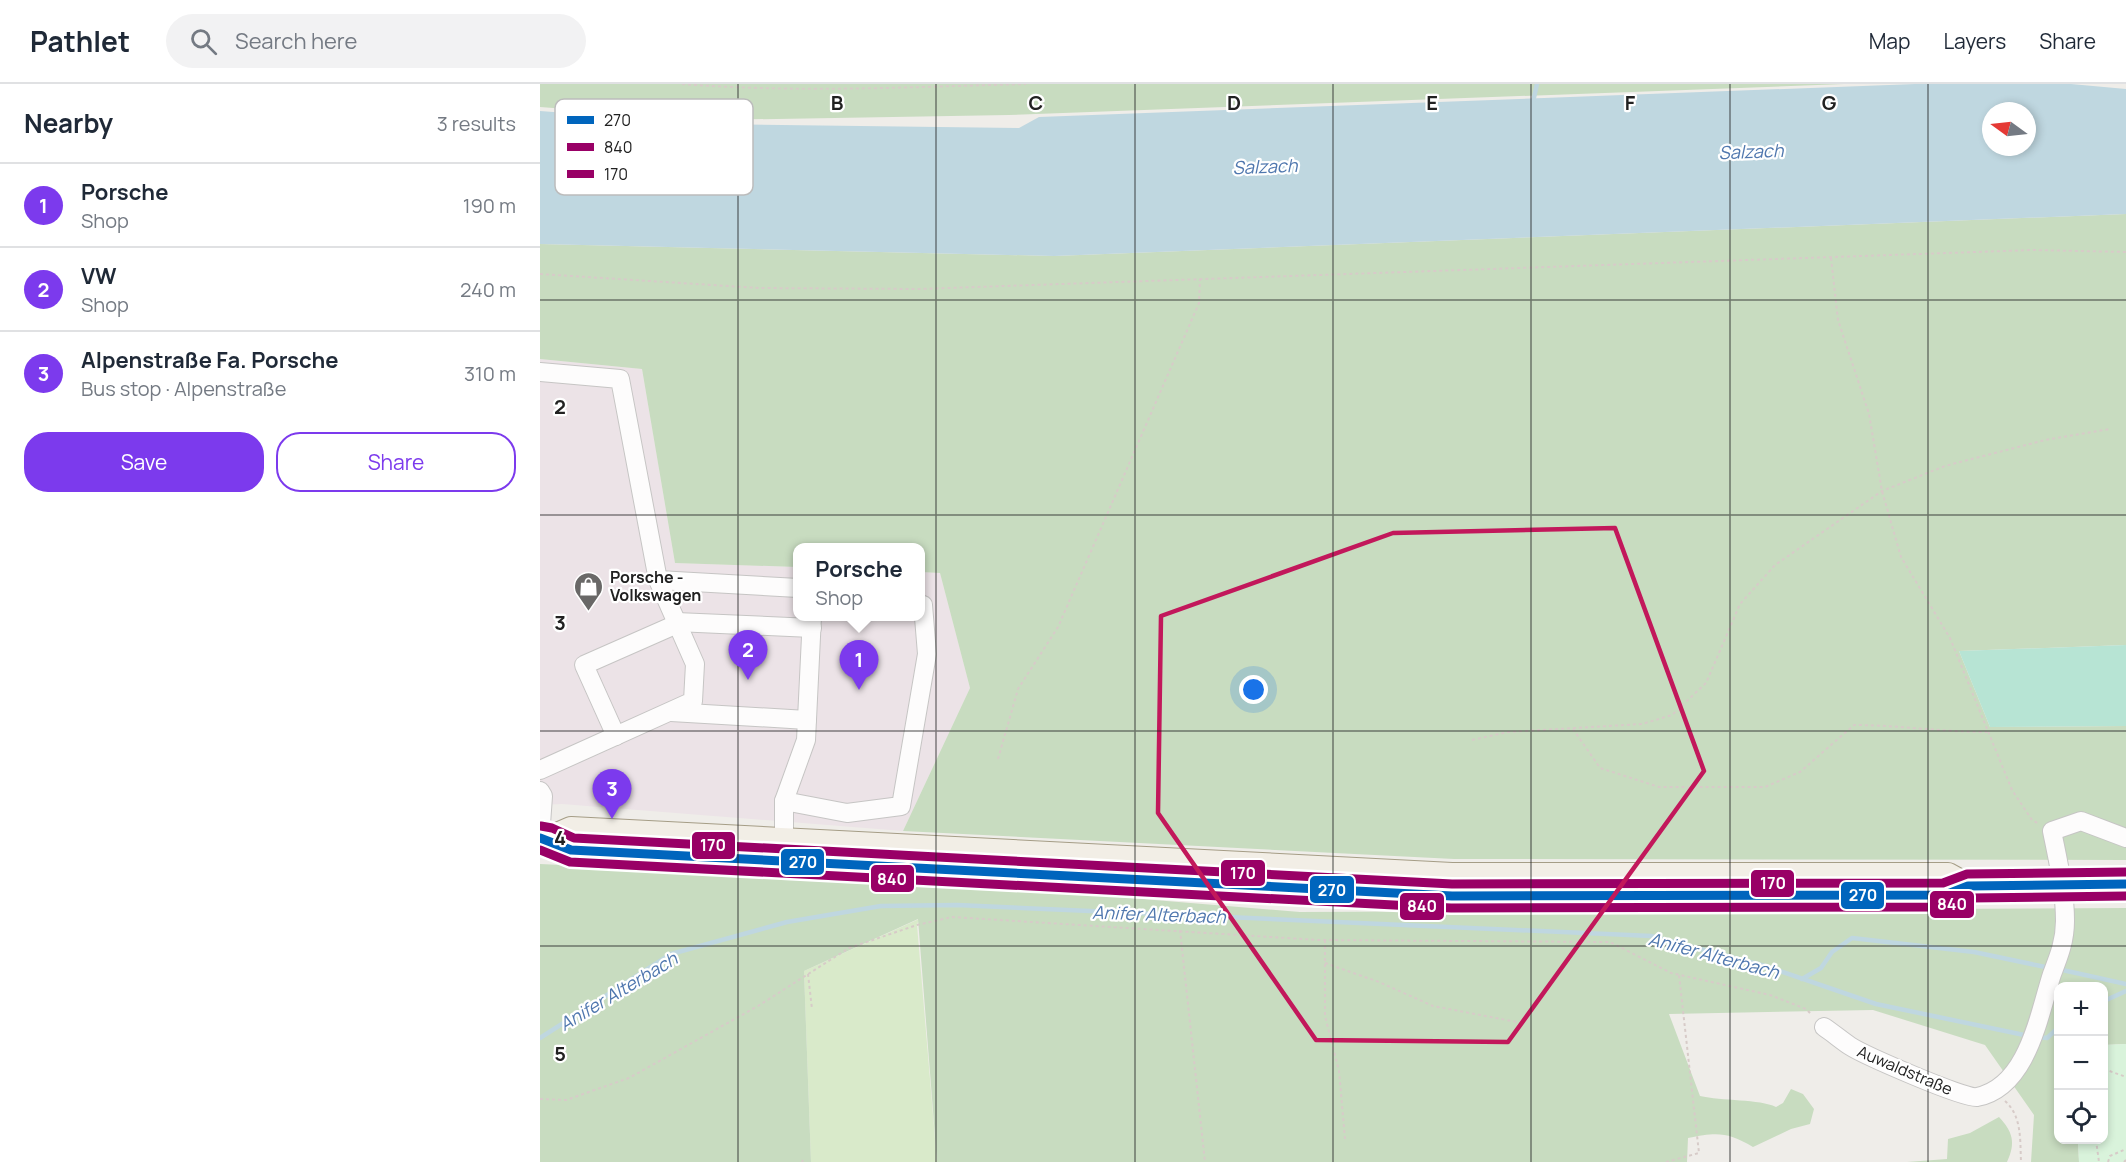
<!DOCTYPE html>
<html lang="en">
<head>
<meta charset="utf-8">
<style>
  :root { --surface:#fff; --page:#f2f2f3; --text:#1f2937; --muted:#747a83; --line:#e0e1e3; --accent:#7c3aed }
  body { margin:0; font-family:Manrope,sans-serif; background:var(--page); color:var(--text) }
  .controls { position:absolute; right:18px; bottom:18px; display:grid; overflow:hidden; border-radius:12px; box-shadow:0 3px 9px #0003 }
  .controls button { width:54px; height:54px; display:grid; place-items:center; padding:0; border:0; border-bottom:2px solid var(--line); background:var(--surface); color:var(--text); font:30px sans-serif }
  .compass { position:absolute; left:1442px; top:18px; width:54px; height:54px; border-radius:50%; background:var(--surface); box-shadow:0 3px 9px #0003; rotate:285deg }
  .you { position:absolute; left:714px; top:606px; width:21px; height:21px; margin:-15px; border:4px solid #fff; border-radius:50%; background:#1a73e8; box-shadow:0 0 0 9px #1a73e833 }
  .badge { display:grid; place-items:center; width:39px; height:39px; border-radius:50%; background:var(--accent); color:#fff; font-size:20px; font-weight:700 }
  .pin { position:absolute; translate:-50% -50px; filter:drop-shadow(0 2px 3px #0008) }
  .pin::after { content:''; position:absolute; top:32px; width:21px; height:18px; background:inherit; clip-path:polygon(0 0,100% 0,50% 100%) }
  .popup { position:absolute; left:253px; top:459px; width:132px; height:78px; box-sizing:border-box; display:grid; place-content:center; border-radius:12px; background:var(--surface); filter:drop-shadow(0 2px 4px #0005); font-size:20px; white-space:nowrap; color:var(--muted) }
  .popup b { font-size:22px; color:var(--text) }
  .popup::after { content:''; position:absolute; left:50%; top:100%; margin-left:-12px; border:12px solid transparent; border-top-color:var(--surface) }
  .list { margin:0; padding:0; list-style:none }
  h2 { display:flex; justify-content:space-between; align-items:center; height:78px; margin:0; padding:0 24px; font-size:26px }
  h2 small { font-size:20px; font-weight:400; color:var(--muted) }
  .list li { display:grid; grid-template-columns:39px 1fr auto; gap:18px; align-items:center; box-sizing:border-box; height:84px; padding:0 24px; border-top:2px solid var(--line) }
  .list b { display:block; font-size:22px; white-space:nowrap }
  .list p { margin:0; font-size:20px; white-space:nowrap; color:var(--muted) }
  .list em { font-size:20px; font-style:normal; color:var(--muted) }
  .actions { display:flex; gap:12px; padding:18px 24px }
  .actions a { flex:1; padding:14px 0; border:2px solid var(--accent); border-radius:24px; text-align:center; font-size:21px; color:var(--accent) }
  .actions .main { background:var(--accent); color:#fff }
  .icon { flex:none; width:33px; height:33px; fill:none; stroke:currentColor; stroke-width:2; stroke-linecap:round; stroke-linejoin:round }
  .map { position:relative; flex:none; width:1586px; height:1078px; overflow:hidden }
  header { display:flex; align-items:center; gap:36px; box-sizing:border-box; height:84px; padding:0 30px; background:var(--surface); border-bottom:2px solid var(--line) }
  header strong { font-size:28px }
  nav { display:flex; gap:33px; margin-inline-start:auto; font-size:21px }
  .search { width:420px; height:54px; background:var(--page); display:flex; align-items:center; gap:15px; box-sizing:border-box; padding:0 21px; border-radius:33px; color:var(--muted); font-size:22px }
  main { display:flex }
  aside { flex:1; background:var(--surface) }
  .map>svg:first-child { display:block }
  .industrial { fill:#ece3e7 }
  .grass { fill:#d9eaca }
  .forest { fill:#c8dcc0 }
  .park { fill:#d9f3db }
  .pitch { fill:#b7e4d4 }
  .water { fill:#bfd7e0; fill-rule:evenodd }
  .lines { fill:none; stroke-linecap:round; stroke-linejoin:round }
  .stream { stroke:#bfd7e0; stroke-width:4.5 }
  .minor-casing { stroke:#c6c5c4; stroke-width:20 }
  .major-casing { stroke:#a59d86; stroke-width:26 }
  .path { stroke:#d7cbc8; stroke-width:2; stroke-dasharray:3 3; stroke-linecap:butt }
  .minor { stroke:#fdfcfc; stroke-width:18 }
  .major { stroke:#f2eee6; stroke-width:24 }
  .bus-1-casing { stroke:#fff; stroke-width:14 }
  .bus-2-casing { stroke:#fff; stroke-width:14 }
  .bus-3-casing { stroke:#fff; stroke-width:14 }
  .bus-1 { stroke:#0065bd; stroke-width:9 }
  .bus-2 { stroke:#906; stroke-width:9 }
  .bus-3 { stroke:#906; stroke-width:9 }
  .marked { fill:none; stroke:#c2185b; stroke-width:4.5; stroke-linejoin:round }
  .grid { fill:none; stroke:#212121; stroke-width:1.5; stroke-opacity:0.55 }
  .labels { text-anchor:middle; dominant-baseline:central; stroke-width:4.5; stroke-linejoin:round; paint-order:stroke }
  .poi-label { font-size:16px; font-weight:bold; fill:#212121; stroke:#fff; text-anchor:start }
  .street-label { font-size:16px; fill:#212121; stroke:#fff }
  .water-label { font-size:18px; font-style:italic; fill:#4f77ae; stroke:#fff }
  .key { fill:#fff; stroke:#bcbcbc; stroke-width:1.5 }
  .key-label { font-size:16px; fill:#212121 }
  .grid-label { font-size:20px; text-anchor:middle; font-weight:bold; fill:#212121; stroke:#fff; stroke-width:4.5; stroke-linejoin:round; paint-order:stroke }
  .line-badge { stroke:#fff; stroke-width:2 }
  .badge-label { font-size:16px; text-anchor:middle; font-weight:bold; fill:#fff }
</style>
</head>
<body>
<header>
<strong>Pathlet</strong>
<div class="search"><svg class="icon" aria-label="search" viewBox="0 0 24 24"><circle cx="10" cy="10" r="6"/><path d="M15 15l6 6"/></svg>Search here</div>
<nav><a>Map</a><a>Layers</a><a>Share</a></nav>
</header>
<main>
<aside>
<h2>Nearby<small>3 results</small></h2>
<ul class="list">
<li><span class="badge">1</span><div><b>Porsche</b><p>Shop</p></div><em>190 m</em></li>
<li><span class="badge">2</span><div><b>VW</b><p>Shop</p></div><em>240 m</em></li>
<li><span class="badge">3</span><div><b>Alpenstraße Fa. Porsche</b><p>Bus stop · Alpenstraße</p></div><em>310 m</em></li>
</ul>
<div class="actions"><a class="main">Save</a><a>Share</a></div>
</aside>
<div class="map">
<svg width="1586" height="1078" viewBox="0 0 1586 1078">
  <rect width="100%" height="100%" fill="#efede9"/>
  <polygon class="industrial" points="0,275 102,285 135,479 257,483 258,532 380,532 381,488 400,489 430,604 363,747 22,720 0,721"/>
  <polygon class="grass" points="379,835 377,841 397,1078 271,1078 264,887"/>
  <g class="forest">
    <polygon points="0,0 1304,0 469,31 172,36 0,23"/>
    <polygon points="1586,130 1586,561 1419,567 1450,643 1586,642 1586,776 914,775 363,747 430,604 400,489 381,488 380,464 258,464 257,483 135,479 102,285 0,275 0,160 514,172"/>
    <path d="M 0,780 L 423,800 L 760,828 L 1586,824 L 1586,960 L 1564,961 L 1564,902 L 1518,902 L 1518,1056 L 1538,1056 L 1539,1078 L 1491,1078 L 1494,1031 L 1445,961 L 1333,926 L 1129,930 L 1160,1012 C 1181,1017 1220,1015 1236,1023 L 1243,1019 L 1251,1005 L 1263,1010 L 1274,1025 L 1270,1040 L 1251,1045 L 1213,1063 C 1188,1048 1177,1048 1148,1054 L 1147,1078 L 397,1078 L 378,835 L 264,887 L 271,1078 L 0,1078 Z"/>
    <path d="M 1459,1033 C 1473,1048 1476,1059 1467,1078 L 1367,1078 L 1407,1075 L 1408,1055 L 1430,1049 Z"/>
  </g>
  <polygon class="park" points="1586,960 1586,1078 1539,1078 1538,1056 1564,1056 1564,961"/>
  <polygon class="pitch" points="1586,561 1586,642 1450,643 1419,567"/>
  <path class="water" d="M 1375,0 L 1531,0 L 1586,5 L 1586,130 L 514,172 L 0,160 L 0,27 L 173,40 L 479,44 L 499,33 ZM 1451,27 L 1487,27 L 1487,63 L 1451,63 Z"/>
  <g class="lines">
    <g class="stream">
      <polyline points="993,18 997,0"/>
      <polyline points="1518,885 1586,900"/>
      <polyline points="1262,895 1281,884 1292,868 1312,854 1434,868 1510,884"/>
      <polyline points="1564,917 1586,907"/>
      <polyline points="1498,953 1507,954 1518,944"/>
      <polyline points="0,954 131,870 247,838 341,822 417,821 1111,852 1225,882 1336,920 1489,952"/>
    </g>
    <defs>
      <g id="minor">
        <polyline points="0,288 80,295 118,496 155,580 153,617 0,686"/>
        <polyline points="118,496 258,504"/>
        <polyline points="136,538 272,544"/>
        <polyline points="131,628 267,636"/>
        <polyline points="76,652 44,581 137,540"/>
        <polyline points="0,707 3,712 0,754"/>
        <polyline points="244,717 307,729 361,722 387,570 383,521 380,520"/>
        <polyline points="244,757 244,717 266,656 272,532"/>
        <path d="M 1284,943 C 1293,949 1301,956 1310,962 C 1324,971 1424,1015 1437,1013 C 1488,1003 1499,930 1512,890 C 1519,872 1525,857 1525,837 C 1525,806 1518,777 1512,747 L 1541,737 L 1586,754"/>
      </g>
      <g id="major">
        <polyline points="0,754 8,755 31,766 912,812 1405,811 1428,802 1586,800"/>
        <polyline points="8,755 31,745 912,791 1408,791 1428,802"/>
      </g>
    </defs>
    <use href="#minor" class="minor-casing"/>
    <use href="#major" class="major-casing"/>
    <g class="path">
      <path d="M 142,0 C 256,9 372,3 486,0"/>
      <polyline points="1291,174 1298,236 1329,330 1342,407 1361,473 1410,554 1472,706 1492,736 1499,740"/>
      <polyline points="0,190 219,204 379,205 1493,166 1586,168"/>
      <path d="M 1033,645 L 1060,684 L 1119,703 L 1225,703 L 1260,688 L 1314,641 C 1358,641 1402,648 1447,648"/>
      <polyline points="932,656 968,648 1102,640 1132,631 1166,599 1200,520 1235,481 1342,407 1405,382 1505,356 1570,345"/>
      <polyline points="458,675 478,605 518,543 659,219 660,195"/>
      <polyline points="640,846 665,1078"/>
      <polyline points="785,856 785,932 799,987 805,1055"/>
      <polyline points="785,879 839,898 893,922 982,939"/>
      <polyline points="268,890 272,925"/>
      <polyline points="1564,985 1586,993"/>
      <polyline points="0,1015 26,1016 89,994 218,922 309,864 377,841 412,833 779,856 1070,858 1131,889 1230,911 1266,925 1272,931"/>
      <path d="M 1465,1017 C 1482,1032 1480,1056 1481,1078"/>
      <polyline points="1556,1056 1559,1078"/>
      <polyline points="262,1078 263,1076"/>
      <polyline points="1126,1078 1159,1069 1139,891"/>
      <polyline points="1568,1078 1570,1072 1586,1065"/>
      <polyline points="1584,1078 1586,1076"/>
    </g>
    <use href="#minor" class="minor"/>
    <use href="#major" class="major"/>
    <defs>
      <polyline id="bus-1" points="0,754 31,766 912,812 1405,811 1428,802 1586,800"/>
      <polyline id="bus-2" points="0,766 30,778 911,824 1405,823 1430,814 1586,812"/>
      <polyline id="bus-3" points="1,742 12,744 34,754 912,800 1403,799 1427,790 1586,788"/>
    </defs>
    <use href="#bus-1" class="bus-1-casing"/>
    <use href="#bus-2" class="bus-2-casing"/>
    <use href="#bus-3" class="bus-3-casing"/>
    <use href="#bus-1" class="bus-1"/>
    <use href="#bus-2" class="bus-2"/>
    <use href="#bus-3" class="bus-3"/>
  </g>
  <path class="marked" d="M 1075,444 L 1164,687 L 968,958 L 776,956 L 618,729 L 621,532 L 853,449 Z"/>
  <path class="grid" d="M 198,0 L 198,1078M 396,0 L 396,1078M 595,0 L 595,1078M 793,0 L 793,1078M 991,0 L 991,1078M 1190,0 L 1190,1078M 1388,0 L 1388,1078M 0,216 L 1586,216M 0,431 L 1586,431M 0,647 L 1586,647M 0,862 L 1586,862"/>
  <defs>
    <symbol id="shop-pin" viewBox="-11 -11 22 30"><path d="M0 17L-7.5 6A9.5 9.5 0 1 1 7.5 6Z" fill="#696867" stroke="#fff"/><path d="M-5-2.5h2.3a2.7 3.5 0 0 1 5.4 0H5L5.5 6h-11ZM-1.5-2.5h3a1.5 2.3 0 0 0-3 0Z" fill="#fff"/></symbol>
  </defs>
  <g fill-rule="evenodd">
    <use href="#shop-pin" x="32" y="486" width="33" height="45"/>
  </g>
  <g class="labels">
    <g class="poi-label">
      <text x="70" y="493">Porsche -<tspan x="70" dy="18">Volkswagen</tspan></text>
    </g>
    <g class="street-label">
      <text transform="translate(1365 986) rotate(23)">Auwaldstraße</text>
    </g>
    <g class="water-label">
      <text transform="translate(1211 67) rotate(-2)">Salzach</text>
      <text transform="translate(725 82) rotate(-2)">Salzach</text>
      <text transform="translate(619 830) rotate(2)">Anifer Alterbach</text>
      <text transform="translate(1174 871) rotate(15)">Anifer Alterbach</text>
      <text transform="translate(78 907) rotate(-31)">Anifer Alterbach</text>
    </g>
  </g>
  <rect x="15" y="15" width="198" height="96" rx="9" class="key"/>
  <rect x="27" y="32" width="27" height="8" fill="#0065bd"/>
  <rect x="27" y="59" width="27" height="8" fill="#906"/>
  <rect x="27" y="86" width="27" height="8" fill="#906"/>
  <g class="key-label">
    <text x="64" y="42">270</text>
    <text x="64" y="69">840</text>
    <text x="64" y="96">170</text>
  </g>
  <g class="grid-label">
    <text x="297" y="26">B</text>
    <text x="496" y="26">C</text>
    <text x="694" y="26">D</text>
    <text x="892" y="26">E</text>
    <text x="1090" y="26">F</text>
    <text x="1289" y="26">G</text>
    <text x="20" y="330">2</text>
    <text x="20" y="546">3</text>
    <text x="20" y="761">4</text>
    <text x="20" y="977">5</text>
  </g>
  <g class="line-badge">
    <rect x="151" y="747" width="45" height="29" rx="6" fill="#906"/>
    <rect x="240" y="764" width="45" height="28" rx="6" fill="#0065bd"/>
    <rect x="680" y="775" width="46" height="28" rx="6" fill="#906"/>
    <rect x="330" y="780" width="45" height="29" rx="6" fill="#906"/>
    <rect x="1210" y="785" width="45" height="29" rx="6" fill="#906"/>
    <rect x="769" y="791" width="46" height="29" rx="6" fill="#0065bd"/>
    <rect x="1300" y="797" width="45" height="29" rx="6" fill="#0065bd"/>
    <rect x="1389" y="806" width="46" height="29" rx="6" fill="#906"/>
    <rect x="859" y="808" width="46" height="29" rx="6" fill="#906"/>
  </g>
  <g class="badge-label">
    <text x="173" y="767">170</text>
    <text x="263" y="784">270</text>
    <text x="703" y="795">170</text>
    <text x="352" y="801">840</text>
    <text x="1233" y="805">170</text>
    <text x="792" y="812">270</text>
    <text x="1323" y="817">270</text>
    <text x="1412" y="826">840</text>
    <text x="882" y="828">840</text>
  </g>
</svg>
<div class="controls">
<button>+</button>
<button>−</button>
<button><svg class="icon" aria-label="locate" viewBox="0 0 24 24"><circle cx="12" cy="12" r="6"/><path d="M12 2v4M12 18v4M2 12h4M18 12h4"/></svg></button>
</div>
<svg class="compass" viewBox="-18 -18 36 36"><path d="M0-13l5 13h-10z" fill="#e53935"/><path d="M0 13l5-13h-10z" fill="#747a83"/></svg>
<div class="you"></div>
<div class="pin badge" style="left:319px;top:606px">1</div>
<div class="popup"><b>Porsche</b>Shop</div>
<div class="pin badge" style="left:208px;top:596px">2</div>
<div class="pin badge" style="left:72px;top:735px">3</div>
</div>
</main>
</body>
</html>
